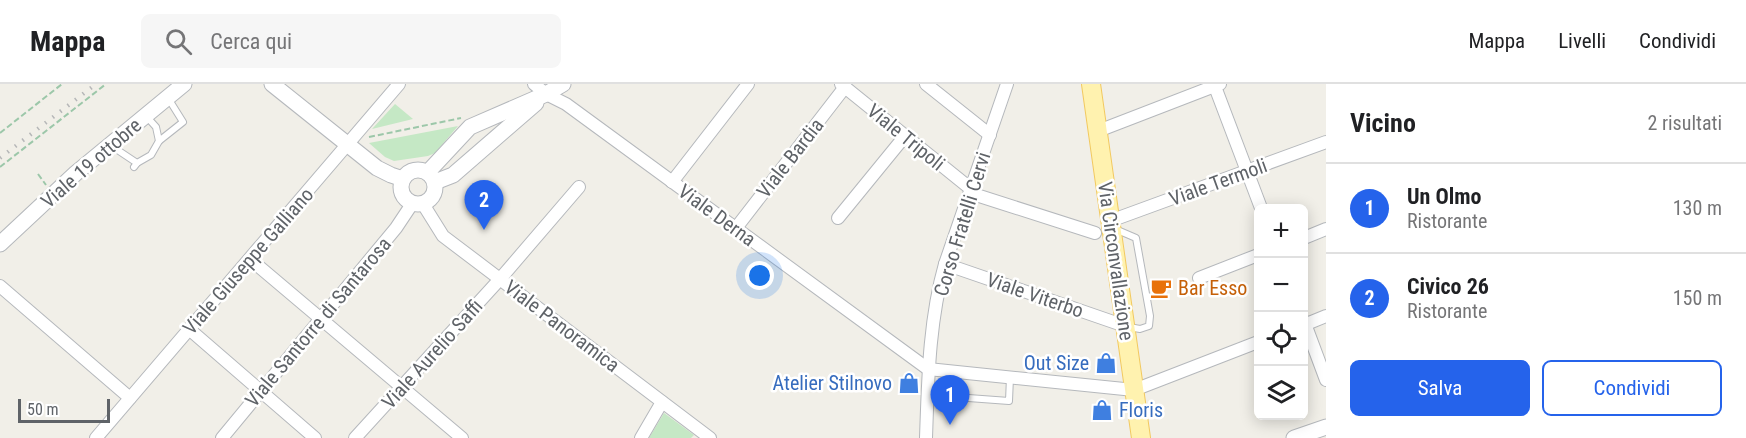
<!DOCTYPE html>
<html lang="it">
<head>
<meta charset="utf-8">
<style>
  :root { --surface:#fff; --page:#f6f6f6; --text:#202124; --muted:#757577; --line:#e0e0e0; --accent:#2563eb }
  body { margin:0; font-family:"Roboto Condensed",sans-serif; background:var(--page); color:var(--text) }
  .controls { position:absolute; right:18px; bottom:18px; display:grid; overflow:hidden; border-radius:9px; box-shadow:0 3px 15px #0003 }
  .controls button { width:54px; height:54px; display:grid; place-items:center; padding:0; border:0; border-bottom:2px solid var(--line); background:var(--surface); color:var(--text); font:30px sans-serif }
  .scale { position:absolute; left:18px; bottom:15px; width:92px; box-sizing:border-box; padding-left:6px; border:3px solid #5f6368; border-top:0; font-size:16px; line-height:21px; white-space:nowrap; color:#5f6368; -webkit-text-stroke:4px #fff; paint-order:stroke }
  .you { position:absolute; left:760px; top:192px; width:21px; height:21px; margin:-15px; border:4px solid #fff; border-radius:50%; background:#1a73e8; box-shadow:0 0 0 9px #1a73e833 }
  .badge { display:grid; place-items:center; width:39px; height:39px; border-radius:50%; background:var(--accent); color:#fff; font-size:20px; font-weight:700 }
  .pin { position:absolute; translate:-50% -50px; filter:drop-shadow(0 2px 3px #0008) }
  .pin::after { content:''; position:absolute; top:32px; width:21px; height:18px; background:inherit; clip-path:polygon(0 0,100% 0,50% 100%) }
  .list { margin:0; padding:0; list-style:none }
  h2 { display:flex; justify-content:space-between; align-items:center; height:78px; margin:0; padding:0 24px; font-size:26px }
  h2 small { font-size:20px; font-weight:400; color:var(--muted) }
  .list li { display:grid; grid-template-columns:39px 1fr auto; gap:18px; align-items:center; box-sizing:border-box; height:90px; padding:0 24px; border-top:2px solid var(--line) }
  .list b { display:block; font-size:22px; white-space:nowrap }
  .list p { margin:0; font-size:20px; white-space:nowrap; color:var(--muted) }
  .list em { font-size:20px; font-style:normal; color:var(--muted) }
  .actions { display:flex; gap:12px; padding:18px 24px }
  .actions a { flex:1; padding:14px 0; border:2px solid var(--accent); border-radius:9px; text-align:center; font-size:21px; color:var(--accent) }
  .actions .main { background:var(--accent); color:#fff }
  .icon { flex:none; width:33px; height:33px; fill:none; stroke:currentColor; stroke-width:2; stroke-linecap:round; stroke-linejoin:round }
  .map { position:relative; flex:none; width:1326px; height:354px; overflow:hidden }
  header { display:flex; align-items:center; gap:36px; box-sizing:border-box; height:84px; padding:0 30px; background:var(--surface); border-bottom:2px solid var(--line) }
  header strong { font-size:28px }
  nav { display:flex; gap:33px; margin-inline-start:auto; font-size:21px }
  .search { width:420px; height:54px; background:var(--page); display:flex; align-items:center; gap:15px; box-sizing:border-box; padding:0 21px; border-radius:9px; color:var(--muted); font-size:22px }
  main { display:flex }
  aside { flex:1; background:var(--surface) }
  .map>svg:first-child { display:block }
  .green { fill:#c5e8c5 }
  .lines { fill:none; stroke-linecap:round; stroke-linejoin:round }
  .service-casing { stroke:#b5b8bc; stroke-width:8 }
  .minor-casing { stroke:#b5b8bc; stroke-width:14 }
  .tertiary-casing { stroke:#b5b8bc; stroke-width:17 }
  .primary-casing { stroke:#f2c960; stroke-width:20 }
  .path { stroke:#9cc7a9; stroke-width:2; stroke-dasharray:6 3; stroke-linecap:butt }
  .service { stroke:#fff; stroke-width:6 }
  .minor { stroke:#fff; stroke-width:12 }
  .tertiary { stroke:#fff; stroke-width:15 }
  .primary { stroke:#fff2af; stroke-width:18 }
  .rail { stroke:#b6b7b8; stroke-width:4; stroke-dasharray:1.5 8; stroke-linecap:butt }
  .labels { text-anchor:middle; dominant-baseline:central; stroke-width:5; stroke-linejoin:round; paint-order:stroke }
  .street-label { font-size:20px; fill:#5f6368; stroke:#fff }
  .food-label { font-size:20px; fill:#c56008; stroke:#fff; text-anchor:start }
  .shop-label { font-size:20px; fill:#366cbe; stroke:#fff; text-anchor:end }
</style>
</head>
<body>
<header>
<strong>Mappa</strong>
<div class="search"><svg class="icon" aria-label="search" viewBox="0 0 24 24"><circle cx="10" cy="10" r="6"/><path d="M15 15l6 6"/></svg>Cerca qui</div>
<nav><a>Mappa</a><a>Livelli</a><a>Condividi</a></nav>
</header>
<main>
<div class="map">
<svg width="1326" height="354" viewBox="0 0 1326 354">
  <rect width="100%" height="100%" fill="#f1efe8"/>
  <g class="green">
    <polygon points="395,20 413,35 372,45"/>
    <polygon points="458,42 435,69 428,72 394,77 385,73 369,59"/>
    <polygon points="664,329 694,351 691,354 649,354"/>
  </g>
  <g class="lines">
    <defs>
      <g id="service">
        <polyline points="159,57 183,38 168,14"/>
        <polyline points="112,59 119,67 137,79"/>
        <polyline points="134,83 137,79 151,71 159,57 156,43 146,32"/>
        <polyline points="1115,145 1136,154 1150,232 1149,242 1140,245 1129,243"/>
        <polyline points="928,311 1009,317 1010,293"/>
      </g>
      <g id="minor">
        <polyline points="534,0 546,10 566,20 928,285 1134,306 1258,258"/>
        <polyline points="841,0 971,105"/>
        <polyline points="926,0 990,51"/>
        <polyline points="1214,0 1261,124"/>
        <polyline points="1098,47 1220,0"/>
        <polyline points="672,98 748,0"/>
        <polyline points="970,109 1095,149"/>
        <polyline points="423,120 443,152 710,354"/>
        <polyline points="838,134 905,52"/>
        <polyline points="1110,137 1326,58"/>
        <polyline points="736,144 845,3"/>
        <polyline points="1304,154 1326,145"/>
        <polyline points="250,175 462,354"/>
        <polyline points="945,180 1125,242"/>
        <polyline points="1199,194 1258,171"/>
        <polyline points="0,202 130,314"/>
        <polyline points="1304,237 1326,296"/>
        <polyline points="1304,241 1326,232"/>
        <polyline points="189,245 315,354"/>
        <polyline points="96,354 399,0"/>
        <polyline points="222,354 396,144 412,120"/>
        <polyline points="355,354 500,195 579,103"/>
        <polyline points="641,354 662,318"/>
        <path d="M 926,354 C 928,296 929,236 945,180 L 1007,0"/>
      </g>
      <g id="tertiary">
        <polyline points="272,0 377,84 391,91 403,95"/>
        <circle cx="418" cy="103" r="17"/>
        <polyline points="428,88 470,43 546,10 563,0"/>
        <polyline points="435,98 453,91 536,19"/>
        <polyline points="0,160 76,89 184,0"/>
        <polyline points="1294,354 1326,343"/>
      </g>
      <polyline id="primary" points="1091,0 1141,354"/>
    </defs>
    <use href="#service" class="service-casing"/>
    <use href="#minor" class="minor-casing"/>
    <use href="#tertiary" class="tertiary-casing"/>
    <use href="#primary" class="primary-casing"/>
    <g class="path">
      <polyline points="0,49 62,0"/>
      <polyline points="369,53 461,34"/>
      <polyline points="0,83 106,0"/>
      <polyline points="38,90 46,101"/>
    </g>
    <use href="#service" class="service"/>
    <use href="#minor" class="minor"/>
    <use href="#tertiary" class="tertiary"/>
    <use href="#primary" class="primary"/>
    <polyline class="rail" points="0,74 96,0"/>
  </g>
  <defs>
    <symbol id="cafe-bare" viewBox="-9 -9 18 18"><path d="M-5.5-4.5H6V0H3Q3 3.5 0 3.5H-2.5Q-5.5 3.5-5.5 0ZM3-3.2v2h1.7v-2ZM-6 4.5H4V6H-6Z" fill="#e8710a" stroke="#fff" stroke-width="2.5" paint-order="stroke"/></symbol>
    <symbol id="shop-bare" viewBox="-9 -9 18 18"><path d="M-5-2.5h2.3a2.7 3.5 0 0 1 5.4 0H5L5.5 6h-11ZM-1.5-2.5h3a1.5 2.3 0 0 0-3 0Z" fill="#3f7fe0" stroke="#fff" stroke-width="2.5" paint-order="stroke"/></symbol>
  </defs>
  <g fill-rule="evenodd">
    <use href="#cafe-bare" x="1146" y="189" width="30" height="30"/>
    <use href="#shop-bare" x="1091" y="264" width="30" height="30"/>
    <use href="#shop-bare" x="894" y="284" width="30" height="30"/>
    <use href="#shop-bare" x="1087" y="311" width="30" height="30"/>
  </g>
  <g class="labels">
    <g class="street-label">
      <text transform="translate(906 53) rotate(39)">Viale Tripoli</text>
      <text transform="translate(790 74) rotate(-52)">Viale Bardia</text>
      <text transform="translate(91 79) rotate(-41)">Viale 19 ottobre</text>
      <text transform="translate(1218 98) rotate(-20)">Viale Termoli</text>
      <text transform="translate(717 131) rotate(36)">Viale Derna</text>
      <text transform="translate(962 140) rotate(-73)">Corso Fratelli Cervi</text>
      <text transform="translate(248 177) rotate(-49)">Viale Giuseppe Galliano</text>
      <text transform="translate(1116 177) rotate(82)">Via Circonvallazione</text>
      <text transform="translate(1035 211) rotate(19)">Viale Viterbo</text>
      <text transform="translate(318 238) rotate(-50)">Viale Santorre di Santarosa</text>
      <text transform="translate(562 242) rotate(37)">Viale Panoramica</text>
      <text transform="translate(432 270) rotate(-48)">Viale Aurelio Saffi</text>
    </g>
    <g class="food-label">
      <text x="1178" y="204">Bar Esso</text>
    </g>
    <g class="shop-label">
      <text x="1089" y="279">Out Size</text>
      <text x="892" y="299">Atelier Stilnovo</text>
      <text x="1119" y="326" text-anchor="start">Floris</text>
    </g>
  </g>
</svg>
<div class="controls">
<button>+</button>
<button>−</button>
<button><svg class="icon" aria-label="locate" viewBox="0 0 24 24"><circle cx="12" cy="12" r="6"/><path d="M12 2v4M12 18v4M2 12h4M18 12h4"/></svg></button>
<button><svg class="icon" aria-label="layers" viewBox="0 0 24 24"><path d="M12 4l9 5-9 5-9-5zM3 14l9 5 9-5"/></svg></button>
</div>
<div class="scale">50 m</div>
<div class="you"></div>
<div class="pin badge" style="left:950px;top:341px">1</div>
<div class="pin badge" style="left:484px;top:146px">2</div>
</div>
<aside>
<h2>Vicino<small>2 risultati</small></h2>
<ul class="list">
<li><span class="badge">1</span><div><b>Un Olmo</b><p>Ristorante</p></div><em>130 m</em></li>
<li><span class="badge">2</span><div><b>Civico 26</b><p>Ristorante</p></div><em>150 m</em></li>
</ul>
<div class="actions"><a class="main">Salva</a><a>Condividi</a></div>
</aside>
</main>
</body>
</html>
